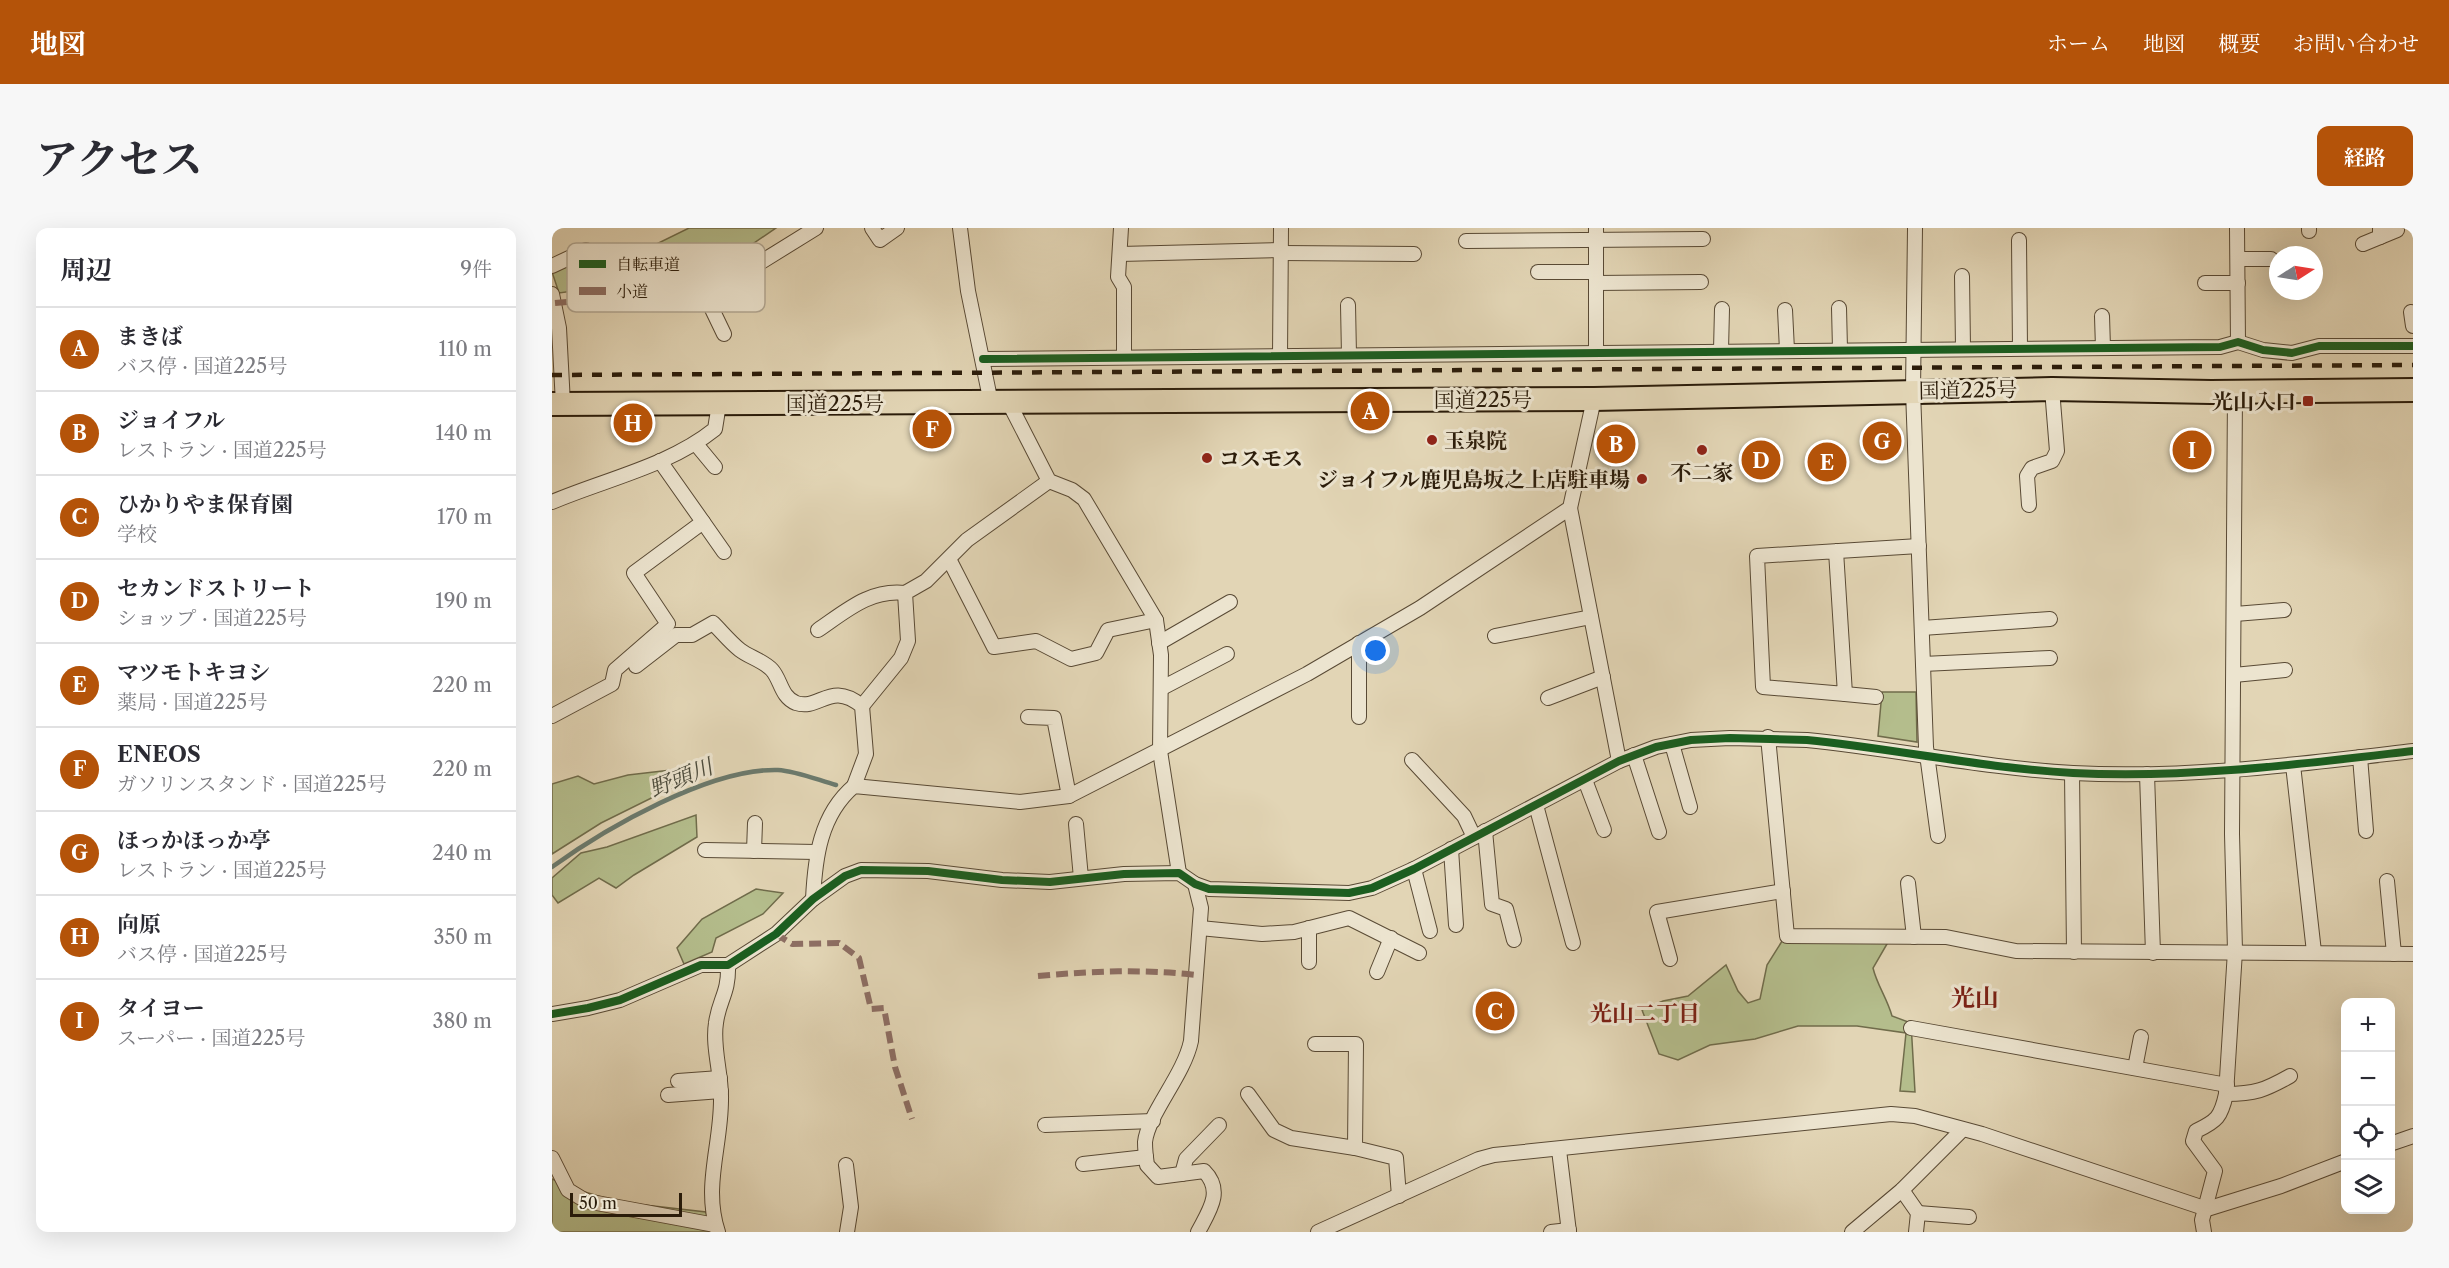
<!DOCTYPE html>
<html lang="ja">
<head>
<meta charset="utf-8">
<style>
  :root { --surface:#fff; --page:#f7f7f7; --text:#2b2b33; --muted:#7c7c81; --line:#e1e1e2; --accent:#b45309 }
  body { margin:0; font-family:"Libre Caslon Text","Noto Serif JP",serif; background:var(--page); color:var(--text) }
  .controls { position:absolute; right:18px; bottom:18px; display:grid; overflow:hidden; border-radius:12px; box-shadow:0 6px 24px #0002 }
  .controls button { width:54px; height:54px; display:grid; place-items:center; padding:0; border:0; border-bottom:2px solid var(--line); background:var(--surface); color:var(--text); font:30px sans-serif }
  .compass { position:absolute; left:1717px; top:18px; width:54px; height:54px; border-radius:50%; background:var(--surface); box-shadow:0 6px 24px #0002; rotate:78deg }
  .scale { position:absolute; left:18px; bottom:15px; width:112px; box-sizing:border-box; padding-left:6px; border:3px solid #2b1c0a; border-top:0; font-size:16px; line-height:21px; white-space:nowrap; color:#2b1c0a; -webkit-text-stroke:4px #ece4cf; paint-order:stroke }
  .you { position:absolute; left:824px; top:423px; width:21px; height:21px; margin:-15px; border:4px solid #fff; border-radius:50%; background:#1a73e8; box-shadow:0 0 0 9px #1a73e833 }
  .badge { display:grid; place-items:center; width:39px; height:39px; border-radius:50%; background:var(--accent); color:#fff; font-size:20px; font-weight:700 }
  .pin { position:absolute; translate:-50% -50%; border:3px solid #fff; box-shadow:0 2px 6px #0006 }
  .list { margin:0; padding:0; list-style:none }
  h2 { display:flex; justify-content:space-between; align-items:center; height:78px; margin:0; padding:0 24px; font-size:26px }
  h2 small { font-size:20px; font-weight:400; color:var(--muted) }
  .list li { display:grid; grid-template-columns:39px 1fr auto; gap:18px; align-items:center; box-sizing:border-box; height:84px; padding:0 24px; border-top:2px solid var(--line) }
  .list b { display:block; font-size:22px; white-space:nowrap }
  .list p { margin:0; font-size:20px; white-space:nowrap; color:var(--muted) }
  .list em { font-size:20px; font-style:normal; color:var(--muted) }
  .icon { flex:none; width:33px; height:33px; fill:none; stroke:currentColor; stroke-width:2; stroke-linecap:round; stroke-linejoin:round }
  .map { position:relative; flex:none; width:1861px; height:1004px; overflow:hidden; border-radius:12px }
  header { display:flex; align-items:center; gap:36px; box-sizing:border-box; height:84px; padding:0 30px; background:var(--accent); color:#fff }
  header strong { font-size:28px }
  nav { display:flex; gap:33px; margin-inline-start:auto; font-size:21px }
  .intro { display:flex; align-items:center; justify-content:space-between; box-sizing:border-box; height:144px; padding:0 36px }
  h1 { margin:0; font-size:42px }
  .button { padding:15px 27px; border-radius:12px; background:var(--accent); color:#fff; font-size:21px; font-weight:700 }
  main { display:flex; gap:36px; padding:0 36px }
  aside { flex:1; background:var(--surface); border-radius:12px; box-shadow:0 6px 24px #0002 }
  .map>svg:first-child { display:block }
  .green { fill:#b4bd8c; stroke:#706c4b; stroke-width:1.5 }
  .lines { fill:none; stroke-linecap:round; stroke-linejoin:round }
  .stream { stroke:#6b7a6d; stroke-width:4.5 }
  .minor-casing { stroke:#594a35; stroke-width:16 }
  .trunk-casing { stroke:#2b1c0a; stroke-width:26 }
  .minor { stroke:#ece4cf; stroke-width:14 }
  .trunk { stroke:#e2d5b5; stroke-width:22 }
  .rail { stroke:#2b1c0a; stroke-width:4.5; stroke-dasharray:10 10; stroke-linecap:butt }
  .quiet { stroke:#8d6e63; stroke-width:6; stroke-dasharray:12 6; stroke-linecap:butt }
  .cycleway-casing { stroke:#ece4cf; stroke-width:11 }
  .cycleway { stroke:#1b5e20; stroke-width:8 }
  .poi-dot { fill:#8f2418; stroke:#ece4cf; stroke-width:2 }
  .labels { text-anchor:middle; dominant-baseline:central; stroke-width:6; stroke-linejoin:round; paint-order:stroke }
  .street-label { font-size:21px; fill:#2b1c0a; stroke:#ece4cf }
  .poi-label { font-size:21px; font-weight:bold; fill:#2b1c0a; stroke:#ece4cf; text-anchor:end }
  .water-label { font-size:22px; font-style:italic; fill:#4b4b3c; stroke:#ece4cf }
  .neighbourhood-label { font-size:22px; font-weight:bold; fill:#7a1f14; stroke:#ece4cf }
  .quarter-label { font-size:24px; font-weight:bold; fill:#7a1f14; stroke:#ece4cf }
  .key { fill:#ece4cf; stroke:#b2a894; stroke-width:1.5 }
  .key-label { font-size:16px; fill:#2b1c0a }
</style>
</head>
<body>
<header>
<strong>地図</strong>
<nav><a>ホーム</a><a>地図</a><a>概要</a><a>お問い合わせ</a></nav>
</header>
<div class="intro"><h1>アクセス</h1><a class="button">経路</a></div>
<main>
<aside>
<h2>周辺<small>9件</small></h2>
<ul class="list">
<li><span class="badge">A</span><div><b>まきば</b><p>バス停 · 国道225号</p></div><em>110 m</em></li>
<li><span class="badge">B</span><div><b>ジョイフル</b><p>レストラン · 国道225号</p></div><em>140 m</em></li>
<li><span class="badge">C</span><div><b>ひかりやま保育園</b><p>学校</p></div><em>170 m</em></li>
<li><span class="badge">D</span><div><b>セカンドストリート</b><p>ショップ · 国道225号</p></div><em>190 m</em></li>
<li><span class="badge">E</span><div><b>マツモトキヨシ</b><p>薬局 · 国道225号</p></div><em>220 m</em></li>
<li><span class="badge">F</span><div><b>ENEOS</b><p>ガソリンスタンド · 国道225号</p></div><em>220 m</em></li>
<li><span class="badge">G</span><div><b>ほっかほっか亭</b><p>レストラン · 国道225号</p></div><em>240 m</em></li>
<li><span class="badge">H</span><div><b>向原</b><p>バス停 · 国道225号</p></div><em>350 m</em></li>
<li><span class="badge">I</span><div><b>タイヨー</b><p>スーパー · 国道225号</p></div><em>380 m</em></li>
</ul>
</aside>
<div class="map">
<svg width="1861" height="1004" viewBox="0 0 1861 1004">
  <rect width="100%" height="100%" fill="#e2d5b5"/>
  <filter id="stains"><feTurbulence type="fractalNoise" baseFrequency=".00333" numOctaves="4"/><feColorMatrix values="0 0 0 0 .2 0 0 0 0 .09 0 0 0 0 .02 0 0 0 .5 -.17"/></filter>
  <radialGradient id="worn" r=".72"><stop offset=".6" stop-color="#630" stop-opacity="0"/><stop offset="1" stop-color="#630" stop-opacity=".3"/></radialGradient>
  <g class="green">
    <polygon points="137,0 224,0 158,45 147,60 123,49 7,65 0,44 18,36 27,53 51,48 78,29"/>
    <polygon points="1330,464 1364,464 1365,514 1326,508"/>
    <polygon points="119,542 148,546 49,595 0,626 0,556 26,548 42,556 76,547"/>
    <polygon points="144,587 145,609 82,647 64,660 47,650 6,675 0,667 0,650 29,625 55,619"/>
    <polygon points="204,661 231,665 211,686 164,710 160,724 132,736 125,720 150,691"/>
    <path d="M 1339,709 L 1321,740 C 1325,757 1335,770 1340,788 L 1359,795 L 1363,864 L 1348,863 L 1354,805 L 1305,798 L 1246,798 L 1203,811 L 1158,817 L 1126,832 L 1107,826 L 1090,782 L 1111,773 L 1136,768 L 1174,737 L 1186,763 L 1196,775 L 1208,771 L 1215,737 L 1232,710 Z"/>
    <polygon points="0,951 23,961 66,974 154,984 161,1004 0,1004"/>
  </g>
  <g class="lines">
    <path class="stream" d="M 0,639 C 54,600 158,540 226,542 C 244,543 266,552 284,557"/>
    <defs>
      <g id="minor">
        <polyline points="320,0 328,12 345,0"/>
        <polyline points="408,0 416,63 439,175"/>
        <polyline points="569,0 566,49 572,59 572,129"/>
        <polyline points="1044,0 1044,124"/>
        <polyline points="1363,0 1361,163 1374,519 1386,608"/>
        <polyline points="1685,0 1686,114"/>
        <polyline points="1757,3 1757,0"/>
        <polyline points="1828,9 1845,2"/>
        <polyline points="1467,12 1468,120"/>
        <polyline points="914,13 1151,11"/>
        <polyline points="1811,16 1828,9 1828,0"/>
        <polyline points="730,25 862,26"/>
        <polyline points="568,26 730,22"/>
        <polyline points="1686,31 1719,31"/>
        <polyline points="0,38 34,22"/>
        <polyline points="986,44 1044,44"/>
        <polyline points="1410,48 1411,120"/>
        <polyline points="1044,55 1149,54"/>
        <polyline points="1653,55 1686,55"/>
        <polyline points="0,66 7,100 11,176"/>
        <polyline points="796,77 797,127"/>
        <polyline points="1287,80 1288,121"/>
        <polyline points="1233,82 1235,122"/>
        <polyline points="1859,84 1861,98"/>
        <polyline points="1550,88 1551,120"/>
        <polyline points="172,106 159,79 159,65 264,0"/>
        <polyline points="1169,122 1170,81"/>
        <polyline points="728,127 729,0"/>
        <polyline points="431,131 1668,119 1686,114 1711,122 1740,125 1767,118 1861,118"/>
        <polyline points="457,175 497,253 520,262 532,271 604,392 609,427 608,523 627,645"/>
        <polyline points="144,216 163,239"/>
        <path d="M 0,274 C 54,251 117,238 163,201 L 167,176"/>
        <polyline points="1477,277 1475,248 1480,240 1500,233 1505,223 1500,161"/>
        <polyline points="1018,280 1067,533"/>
        <polyline points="151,294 172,324"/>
        <polyline points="1284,323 1293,466 1211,459 1205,328 1367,318"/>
        <polyline points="397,331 442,419 484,413 519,431 544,425 556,402 604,392"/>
        <polyline points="1683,386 1732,382"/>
        <polyline points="1370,400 1498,391"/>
        <path d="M 266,402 C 294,383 318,361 353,365"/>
        <polyline points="943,408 1039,389"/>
        <polyline points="607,415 678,374"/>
        <polyline points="1371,436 1498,430"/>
        <path d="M 84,438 L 124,407 L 140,407 L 161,395 C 170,404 178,414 188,422 C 197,429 212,433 220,442 C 229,452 229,469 244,475 C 268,483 278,452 310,478 L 314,526 L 302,558"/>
        <polyline points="1682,447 1733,442"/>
        <polyline points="610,460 675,426"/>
        <polyline points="1293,466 1324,469"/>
        <polyline points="996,470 1051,449"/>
        <polyline points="310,478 349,430 356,413 353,365 374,353 415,312 497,253"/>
        <polyline points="0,488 60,456 63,442 116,396 82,345 151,294 108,233"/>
        <polyline points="476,489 502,490 517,568"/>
        <polyline points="807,489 807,415"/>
        <polyline points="1216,509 1235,708 1394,709 1464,723 1861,726"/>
        <polyline points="1120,516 1138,579"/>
        <polyline points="1082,527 1107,604"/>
        <polyline points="1808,529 1814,603"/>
        <polyline points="860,532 912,588 922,609"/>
        <polyline points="1741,537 1762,724"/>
        <polyline points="1520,545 1522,724"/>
        <polyline points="1595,546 1601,725"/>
        <polyline points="1033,552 1052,602"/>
        <polyline points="984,577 1021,715"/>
        <polyline points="524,596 529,650"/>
        <polyline points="933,603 940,676 954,681 962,712"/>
        <polyline points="899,621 904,697"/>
        <polyline points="153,622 264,624"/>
        <polyline points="202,623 203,595"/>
        <polyline points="862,641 878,703"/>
        <polyline points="1835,653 1842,726"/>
        <polyline points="1356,655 1362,709"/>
        <path d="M 643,656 L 649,680 L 639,813 C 632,847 596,886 593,914 C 593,921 594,930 595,937 L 606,949 L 652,943 C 672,963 657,983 646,1004"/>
        <path d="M 261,671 C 263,630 268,587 302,558 L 468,574 L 517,568 L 755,446 L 868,380 L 1018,280 L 1042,171"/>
        <polyline points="648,700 710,706 742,704 797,690 867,725"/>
        <polyline points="757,700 757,734"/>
        <polyline points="1118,731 1105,684 1231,663"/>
        <polyline points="825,744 839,710"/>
        <path d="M 0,786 L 36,780 L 68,772 L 149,737 L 176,737 L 224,706 L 261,671 L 293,648 L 309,642 L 376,643 L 450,652 L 498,654 L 572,646 L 627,645 L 643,656 L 657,661 L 797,665 L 820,660 L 862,641 L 1067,533 L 1104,519 L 1139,512 L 1178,510 L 1255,512 C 1344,521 1432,540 1521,545 C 1634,551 1749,536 1861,523"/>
        <polyline points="1359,800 1675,857"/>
        <polyline points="763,816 804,816 803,920 844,930 847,968"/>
        <polyline points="1583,840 1589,809"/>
        <polyline points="126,853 168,850"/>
        <polyline points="696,866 722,902 739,910 803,920"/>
        <path d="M 1674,866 C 1703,866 1713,862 1738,848"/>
        <polyline points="116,867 169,863"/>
        <polyline points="493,897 601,893"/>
        <polyline points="1838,916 1861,908"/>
        <polyline points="1007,922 1017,1004"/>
        <polyline points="0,930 16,962 34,973 163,997"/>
        <polyline points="531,936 594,929"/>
        <polyline points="294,937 299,979 295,1004"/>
        <polyline points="630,946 634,931 667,897"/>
        <polyline points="1350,962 1366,985 1364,1004"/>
        <polyline points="1366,985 1417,989"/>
        <path d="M 166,1004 C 151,959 169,918 169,872 C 170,847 160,819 164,795 C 167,771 177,766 176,737"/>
        <polyline points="766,1004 927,931 942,927 1339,886 1363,888 1430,906 1655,981 1729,958 1794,933"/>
        <polyline points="999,1004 1017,1002"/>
        <polyline points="1300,1004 1350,962 1410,902"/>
        <path d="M 1652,1004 L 1650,992 L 1663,943 L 1641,913 L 1644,903 C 1665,893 1669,889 1674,866 L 1683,723 L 1680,606 L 1683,164"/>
      </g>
      <polyline id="trunk" points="0,176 1042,171 1500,161 1659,164 1861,162"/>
    </defs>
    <use href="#minor" class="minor-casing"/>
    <use href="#trunk" class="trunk-casing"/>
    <use href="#minor" class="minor"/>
    <use href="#trunk" class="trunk"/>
    <polyline class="rail" points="0,147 1861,137"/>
    <g class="quiet">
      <polyline points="3,75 92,67 159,79"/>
      <polyline points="224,706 240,716 287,715 307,730 319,781 332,780 343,839 360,891"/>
      <path d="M 486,748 C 540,743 590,741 644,747"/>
    </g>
    <defs>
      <g id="cycleway">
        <polyline points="431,131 1668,119 1686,114 1711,122 1740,125 1767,118 1861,118"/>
        <path d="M 0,786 L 36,780 L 68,772 L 149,737 L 176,737 L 224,706 L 261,671 L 293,648 L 309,642 L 376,643 L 450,652 L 498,654 L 572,646 L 627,645 L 643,656 L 657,661 L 797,665 L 820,660 L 862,641 L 1067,533 L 1104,519 L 1139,512 L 1178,510 L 1255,512 C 1344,521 1432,540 1521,545 C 1634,551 1749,536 1861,523"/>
      </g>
    </defs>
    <use href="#cycleway" class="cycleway-casing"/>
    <use href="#cycleway" class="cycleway"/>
  </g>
  <g class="poi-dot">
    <rect x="1750" y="167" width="12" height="12" rx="3"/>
    <circle cx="880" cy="212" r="6"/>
    <circle cx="1150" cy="222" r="6"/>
    <circle cx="655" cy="230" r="6"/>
    <circle cx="1090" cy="251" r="6"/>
  </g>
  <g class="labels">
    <g class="street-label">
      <text transform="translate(1416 162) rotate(-1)">国道225号</text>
      <text x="931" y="171">国道225号</text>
      <text x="283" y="175">国道225号</text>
    </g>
    <g class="poi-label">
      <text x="1744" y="173">光山入口</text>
      <text x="892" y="212" text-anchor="start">玉泉院</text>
      <text x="667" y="230" text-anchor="start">コスモス</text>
      <text x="1150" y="244" text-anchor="middle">不二家</text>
      <text x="1078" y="251">ジョイフル鹿児島坂之上店駐車場</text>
    </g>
    <g class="water-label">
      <text transform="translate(129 550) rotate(-22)">野頭川</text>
    </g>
    <g class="neighbourhood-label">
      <text x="1093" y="785">光山二丁目</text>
    </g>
    <g class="quarter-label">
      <text x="1423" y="769">光山</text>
    </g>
  </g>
  <rect x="15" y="15" width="198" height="69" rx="9" class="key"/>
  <rect x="27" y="32" width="27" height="8" fill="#1b5e20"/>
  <rect x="27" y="59" width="27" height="8" fill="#8d6e63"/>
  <g class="key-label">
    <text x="64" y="42">自転車道</text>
    <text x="64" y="69">小道</text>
  </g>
  <rect width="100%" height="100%" filter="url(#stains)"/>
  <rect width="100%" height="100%" fill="url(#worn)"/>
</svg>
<div class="controls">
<button>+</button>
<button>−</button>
<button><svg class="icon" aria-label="locate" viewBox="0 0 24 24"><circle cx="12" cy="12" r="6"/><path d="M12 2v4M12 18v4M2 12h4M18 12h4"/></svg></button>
<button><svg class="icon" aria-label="layers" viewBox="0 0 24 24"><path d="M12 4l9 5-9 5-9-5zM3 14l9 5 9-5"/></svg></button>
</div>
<svg class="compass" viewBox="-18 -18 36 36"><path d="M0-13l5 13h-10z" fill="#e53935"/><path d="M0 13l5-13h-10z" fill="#7c7c81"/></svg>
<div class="scale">50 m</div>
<div class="you"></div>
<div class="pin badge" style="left:818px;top:183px">A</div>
<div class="pin badge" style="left:1064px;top:216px">B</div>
<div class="pin badge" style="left:943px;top:783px">C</div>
<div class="pin badge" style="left:1209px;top:232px">D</div>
<div class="pin badge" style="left:1275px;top:234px">E</div>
<div class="pin badge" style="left:380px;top:201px">F</div>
<div class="pin badge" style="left:1330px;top:213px">G</div>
<div class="pin badge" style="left:81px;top:195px">H</div>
<div class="pin badge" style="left:1640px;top:222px">I</div>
</div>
</main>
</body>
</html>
